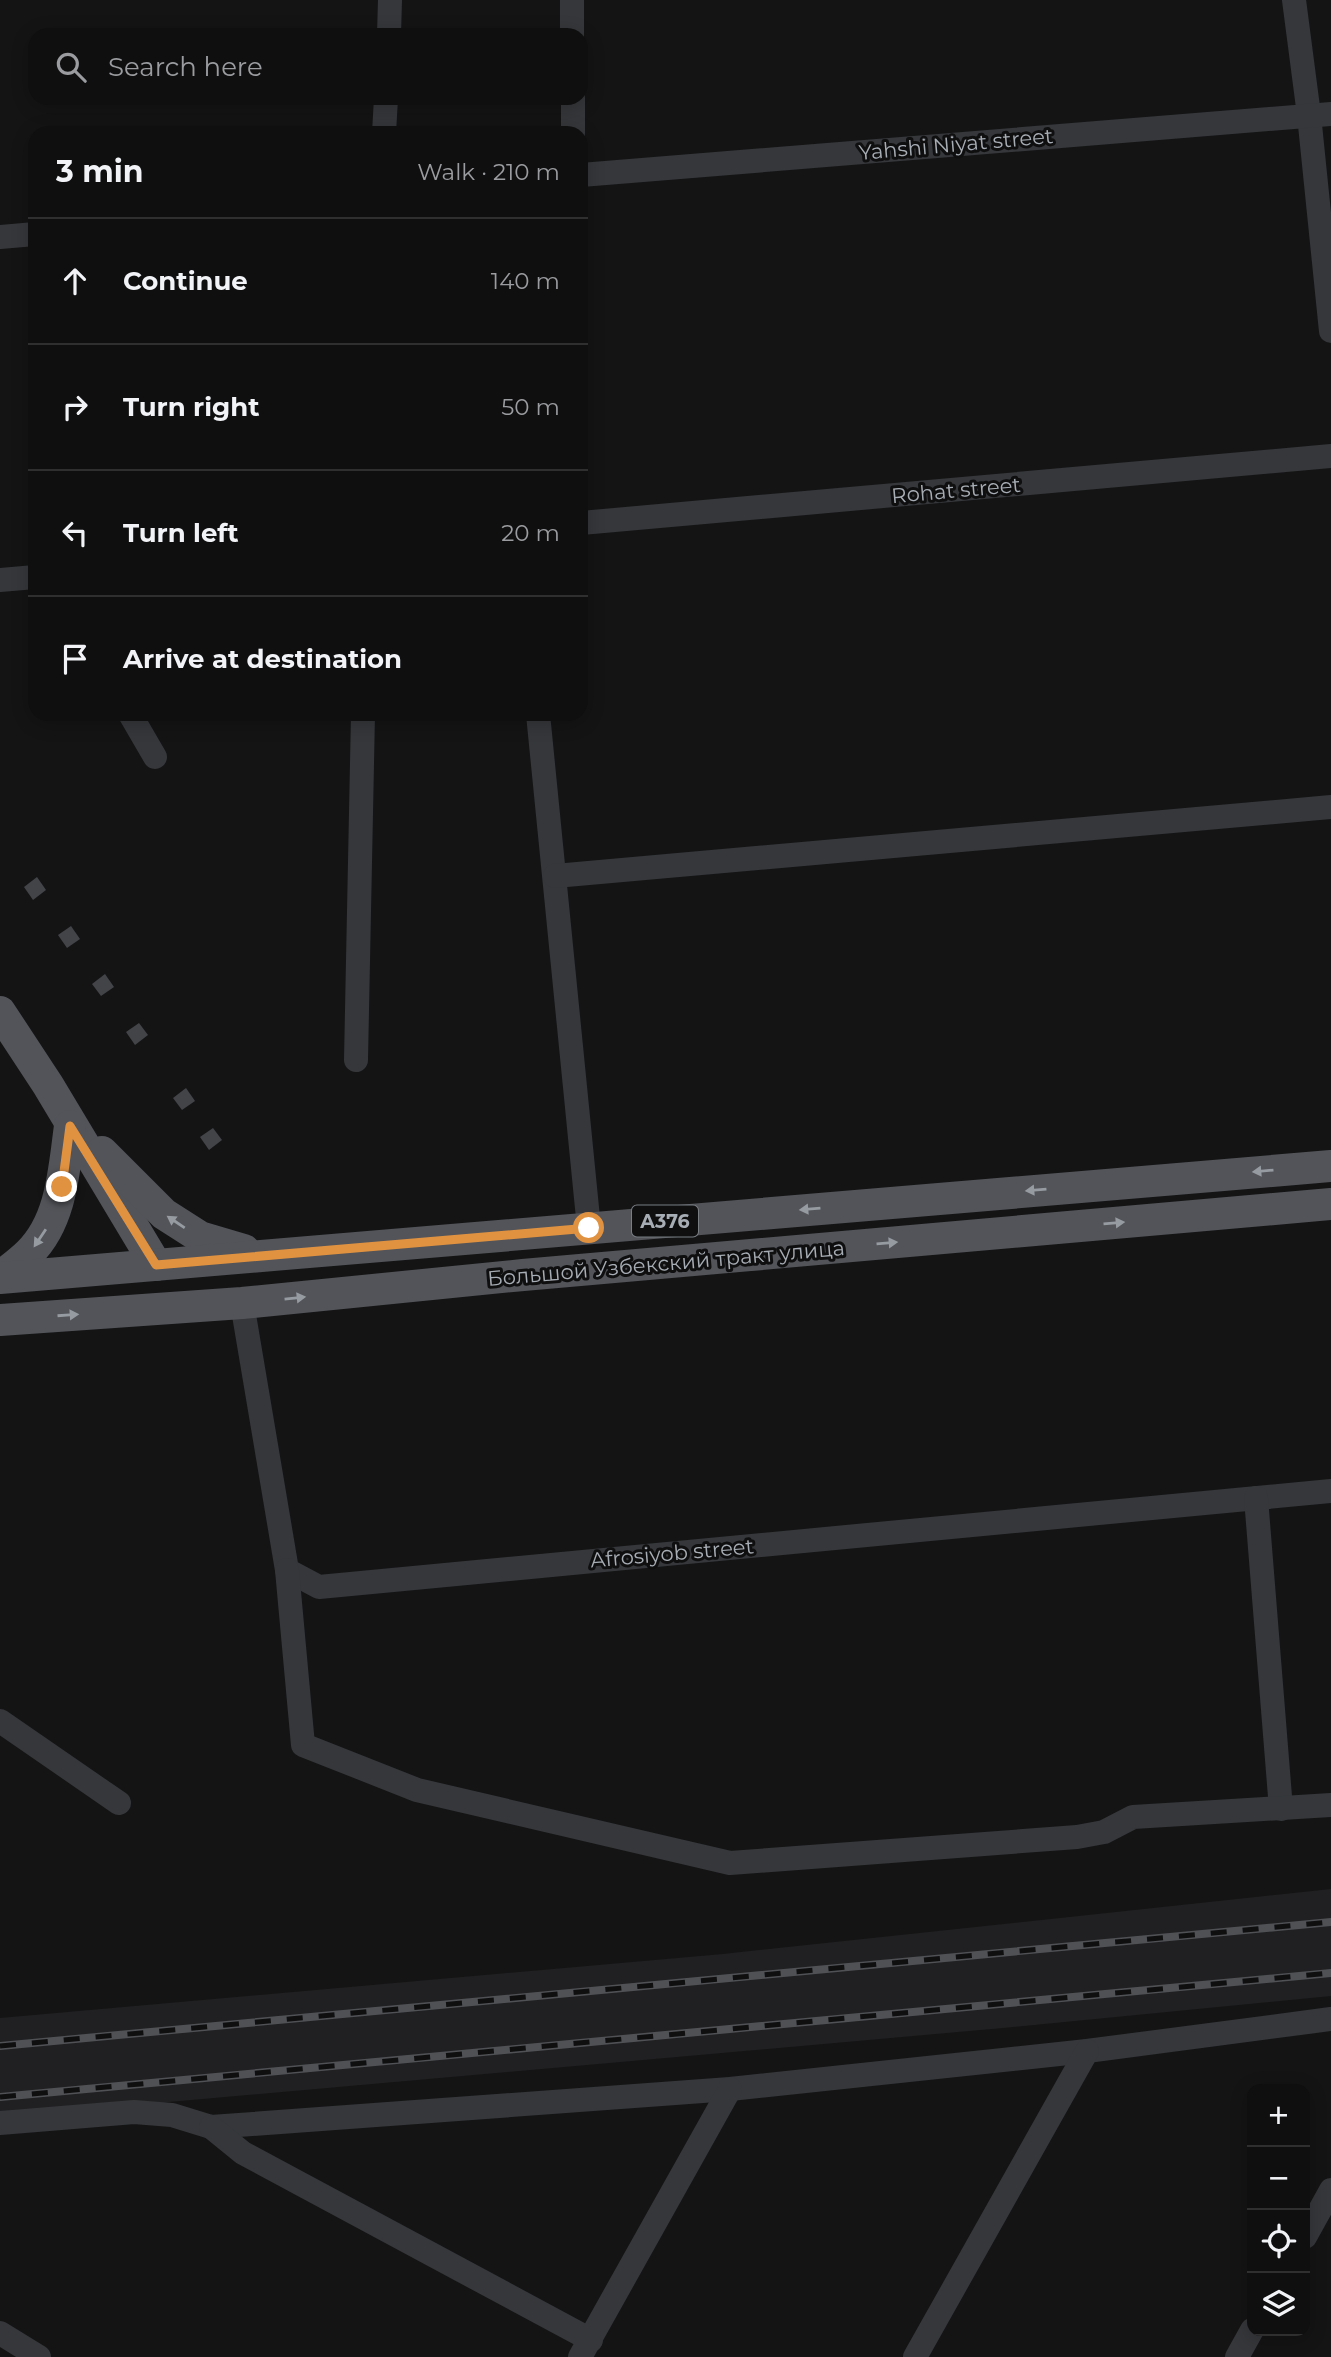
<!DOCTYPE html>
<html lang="en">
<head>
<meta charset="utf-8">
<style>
  :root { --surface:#0f0f10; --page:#1d1d1e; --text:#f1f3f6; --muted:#9b9c9f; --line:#2f2f30 }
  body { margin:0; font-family:Montserrat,sans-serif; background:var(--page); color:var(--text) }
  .controls { position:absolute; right:21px; bottom:21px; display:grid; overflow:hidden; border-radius:14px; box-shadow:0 4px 18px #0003 }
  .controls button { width:63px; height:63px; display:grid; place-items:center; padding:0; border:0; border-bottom:2px solid var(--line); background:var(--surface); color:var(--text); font:35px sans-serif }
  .stop { position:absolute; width:21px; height:21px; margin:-16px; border:5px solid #e09241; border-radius:50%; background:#fff }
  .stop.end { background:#e09241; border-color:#fff; box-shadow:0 2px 7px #0008 }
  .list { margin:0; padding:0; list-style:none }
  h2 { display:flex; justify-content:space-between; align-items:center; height:91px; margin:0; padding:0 28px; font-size:30px }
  h2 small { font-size:23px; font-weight:400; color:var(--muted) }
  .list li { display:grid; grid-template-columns:46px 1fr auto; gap:21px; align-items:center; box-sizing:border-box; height:126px; padding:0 28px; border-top:2px solid var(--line) }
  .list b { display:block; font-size:26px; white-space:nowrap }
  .list em { font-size:23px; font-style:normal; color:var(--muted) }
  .icon { flex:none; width:38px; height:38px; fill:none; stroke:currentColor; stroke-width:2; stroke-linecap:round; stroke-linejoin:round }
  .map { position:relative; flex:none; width:1331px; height:2357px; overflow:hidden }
  .search { position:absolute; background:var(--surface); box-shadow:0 4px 18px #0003; left:28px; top:28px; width:560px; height:77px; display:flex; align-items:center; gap:18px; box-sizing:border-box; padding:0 24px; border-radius:21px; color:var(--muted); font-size:26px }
  .panel { position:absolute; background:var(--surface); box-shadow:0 4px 18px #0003; left:28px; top:126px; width:560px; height:595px; border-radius:21px }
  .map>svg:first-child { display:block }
  .built { fill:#202022 }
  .building { fill:#434448 }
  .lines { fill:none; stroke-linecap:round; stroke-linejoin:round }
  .minor { stroke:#35373a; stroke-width:24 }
  .major { stroke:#525459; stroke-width:32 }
  .rail-casing { stroke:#4f5155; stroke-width:8 }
  .rail { stroke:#0f0f10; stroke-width:5; stroke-dasharray:16; stroke-linecap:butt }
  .oneway { fill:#969ba2 }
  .route { stroke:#e09241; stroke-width:9 }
  .labels { text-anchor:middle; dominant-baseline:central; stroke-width:6; stroke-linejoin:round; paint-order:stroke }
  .shield { fill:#0f0f10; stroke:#797e83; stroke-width:2 }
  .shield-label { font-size:19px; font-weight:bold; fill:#a7adb4 }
  .street-label { font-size:21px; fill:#a7adb4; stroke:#0f0f10 }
</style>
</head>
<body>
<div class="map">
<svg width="1331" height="2357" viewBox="0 0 1331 2357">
  <rect width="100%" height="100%" fill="#141415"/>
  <polygon class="built" points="1331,1889 1331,1996 1003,2028 0,2117 0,2018 723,1954"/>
  <g class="building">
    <polygon points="37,877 46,890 33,900 24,887"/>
    <polygon points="71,926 80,939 67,948 58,935"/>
    <polygon points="105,974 114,987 101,996 92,984"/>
    <polygon points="139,1023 148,1035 135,1045 126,1032"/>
    <polygon points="186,1088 195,1101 182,1110 173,1098"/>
    <polygon points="213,1128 222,1140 209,1150 200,1137"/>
  </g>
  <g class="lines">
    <g class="minor">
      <polyline points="572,0 572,35"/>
      <polyline points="1294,0 1309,115 1331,331"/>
      <polyline points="389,35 390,0"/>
      <polyline points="573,98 573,133"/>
      <polyline points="384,133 386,98"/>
      <polyline points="581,175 1331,114"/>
      <polyline points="0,237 35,234"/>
      <polyline points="581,523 1331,456"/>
      <polyline points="0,580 35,577"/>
      <polyline points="130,714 155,757"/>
      <polyline points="538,714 589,1228"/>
      <polyline points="555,876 1331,807"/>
      <polyline points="356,1060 363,714"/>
      <polyline points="242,1303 287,1570 319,1587 1331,1491"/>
      <polyline points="1256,1498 1281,1809"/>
      <polyline points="287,1570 303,1745 417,1790 730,1863 1077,1837 1104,1832 1133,1817 1331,1805"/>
      <polyline points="0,1721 119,1803"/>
      <polyline points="0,2123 134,2112 172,2115 211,2127 730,2089 1087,2051 1331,2019"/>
      <polyline points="211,2127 243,2153 591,2340"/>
      <polyline points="1305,2237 1331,2190"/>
      <polyline points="0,2333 39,2357"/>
      <polyline points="580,2357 730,2089"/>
      <polyline points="915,2357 1087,2051"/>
      <polyline points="1237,2357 1252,2330"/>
    </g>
    <g class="major">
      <polyline points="0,1012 48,1085 156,1265"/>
      <polyline points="102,1152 164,1214 200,1237 244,1250"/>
      <path d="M 0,1277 C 10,1269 20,1262 29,1253 C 62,1221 64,1169 70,1126"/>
      <polyline points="0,1278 1331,1166"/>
      <polyline points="0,1320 242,1303 523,1275 1331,1204"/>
    </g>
    <defs>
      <g id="rail">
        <polyline points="0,2046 1331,1922"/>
        <polyline points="0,2097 1331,1973"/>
      </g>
    </defs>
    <use href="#rail" class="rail-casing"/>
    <use href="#rail" class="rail"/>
  </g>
  <defs><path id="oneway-solid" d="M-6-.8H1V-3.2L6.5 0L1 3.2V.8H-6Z" transform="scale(1.75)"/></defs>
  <g class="oneway">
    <use href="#oneway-solid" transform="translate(1263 1171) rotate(175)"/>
    <use href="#oneway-solid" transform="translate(1036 1190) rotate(175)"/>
    <use href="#oneway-solid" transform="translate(810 1209) rotate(175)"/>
    <use href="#oneway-solid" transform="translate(176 1222) rotate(-146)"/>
    <use href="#oneway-solid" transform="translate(1114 1223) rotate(-5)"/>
    <use href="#oneway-solid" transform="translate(40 1238) rotate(124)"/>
    <use href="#oneway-solid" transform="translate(887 1243) rotate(-5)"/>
    <use href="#oneway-solid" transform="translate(295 1298) rotate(-6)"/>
    <use href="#oneway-solid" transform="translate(68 1315) rotate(-4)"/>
  </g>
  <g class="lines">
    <polyline class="route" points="62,1187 70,1126 156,1265 589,1228"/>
  </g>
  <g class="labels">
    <rect class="shield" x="632" y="1205.5" width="66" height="31" rx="5"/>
    <g class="shield-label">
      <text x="665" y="1221">A376</text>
    </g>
    <g class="street-label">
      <text transform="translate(956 144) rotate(-5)">Yahshi Niyat street</text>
      <text transform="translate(956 490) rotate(-5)">Rohat street</text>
      <text transform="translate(666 1263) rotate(-5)">Большой Узбекский тракт улица</text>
      <text transform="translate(672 1553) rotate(-5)">Afrosiyob street</text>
    </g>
  </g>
</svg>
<div class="controls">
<button>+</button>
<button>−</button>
<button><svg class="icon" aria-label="locate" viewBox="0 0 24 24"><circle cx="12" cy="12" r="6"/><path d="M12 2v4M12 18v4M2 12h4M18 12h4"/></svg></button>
<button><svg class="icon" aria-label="layers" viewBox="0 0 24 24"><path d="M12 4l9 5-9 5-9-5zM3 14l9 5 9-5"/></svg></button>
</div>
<div class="stop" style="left:589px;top:1228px"></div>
<div class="stop end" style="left:62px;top:1187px"></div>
<div class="search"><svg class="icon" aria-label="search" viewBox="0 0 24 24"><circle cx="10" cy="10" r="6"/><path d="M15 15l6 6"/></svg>Search here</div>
<section class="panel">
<h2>3 min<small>Walk · 210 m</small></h2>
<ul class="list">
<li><svg class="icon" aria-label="ahead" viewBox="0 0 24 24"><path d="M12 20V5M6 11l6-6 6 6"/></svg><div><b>Continue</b></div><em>140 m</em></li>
<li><svg class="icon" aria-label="right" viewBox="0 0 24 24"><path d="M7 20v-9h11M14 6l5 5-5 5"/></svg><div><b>Turn right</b></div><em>50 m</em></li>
<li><svg class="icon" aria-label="left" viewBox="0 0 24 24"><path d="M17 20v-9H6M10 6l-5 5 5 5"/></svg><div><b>Turn left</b></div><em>20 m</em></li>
<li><svg class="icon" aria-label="arrive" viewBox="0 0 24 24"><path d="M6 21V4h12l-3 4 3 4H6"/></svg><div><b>Arrive at destination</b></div></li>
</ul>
</section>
</div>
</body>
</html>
